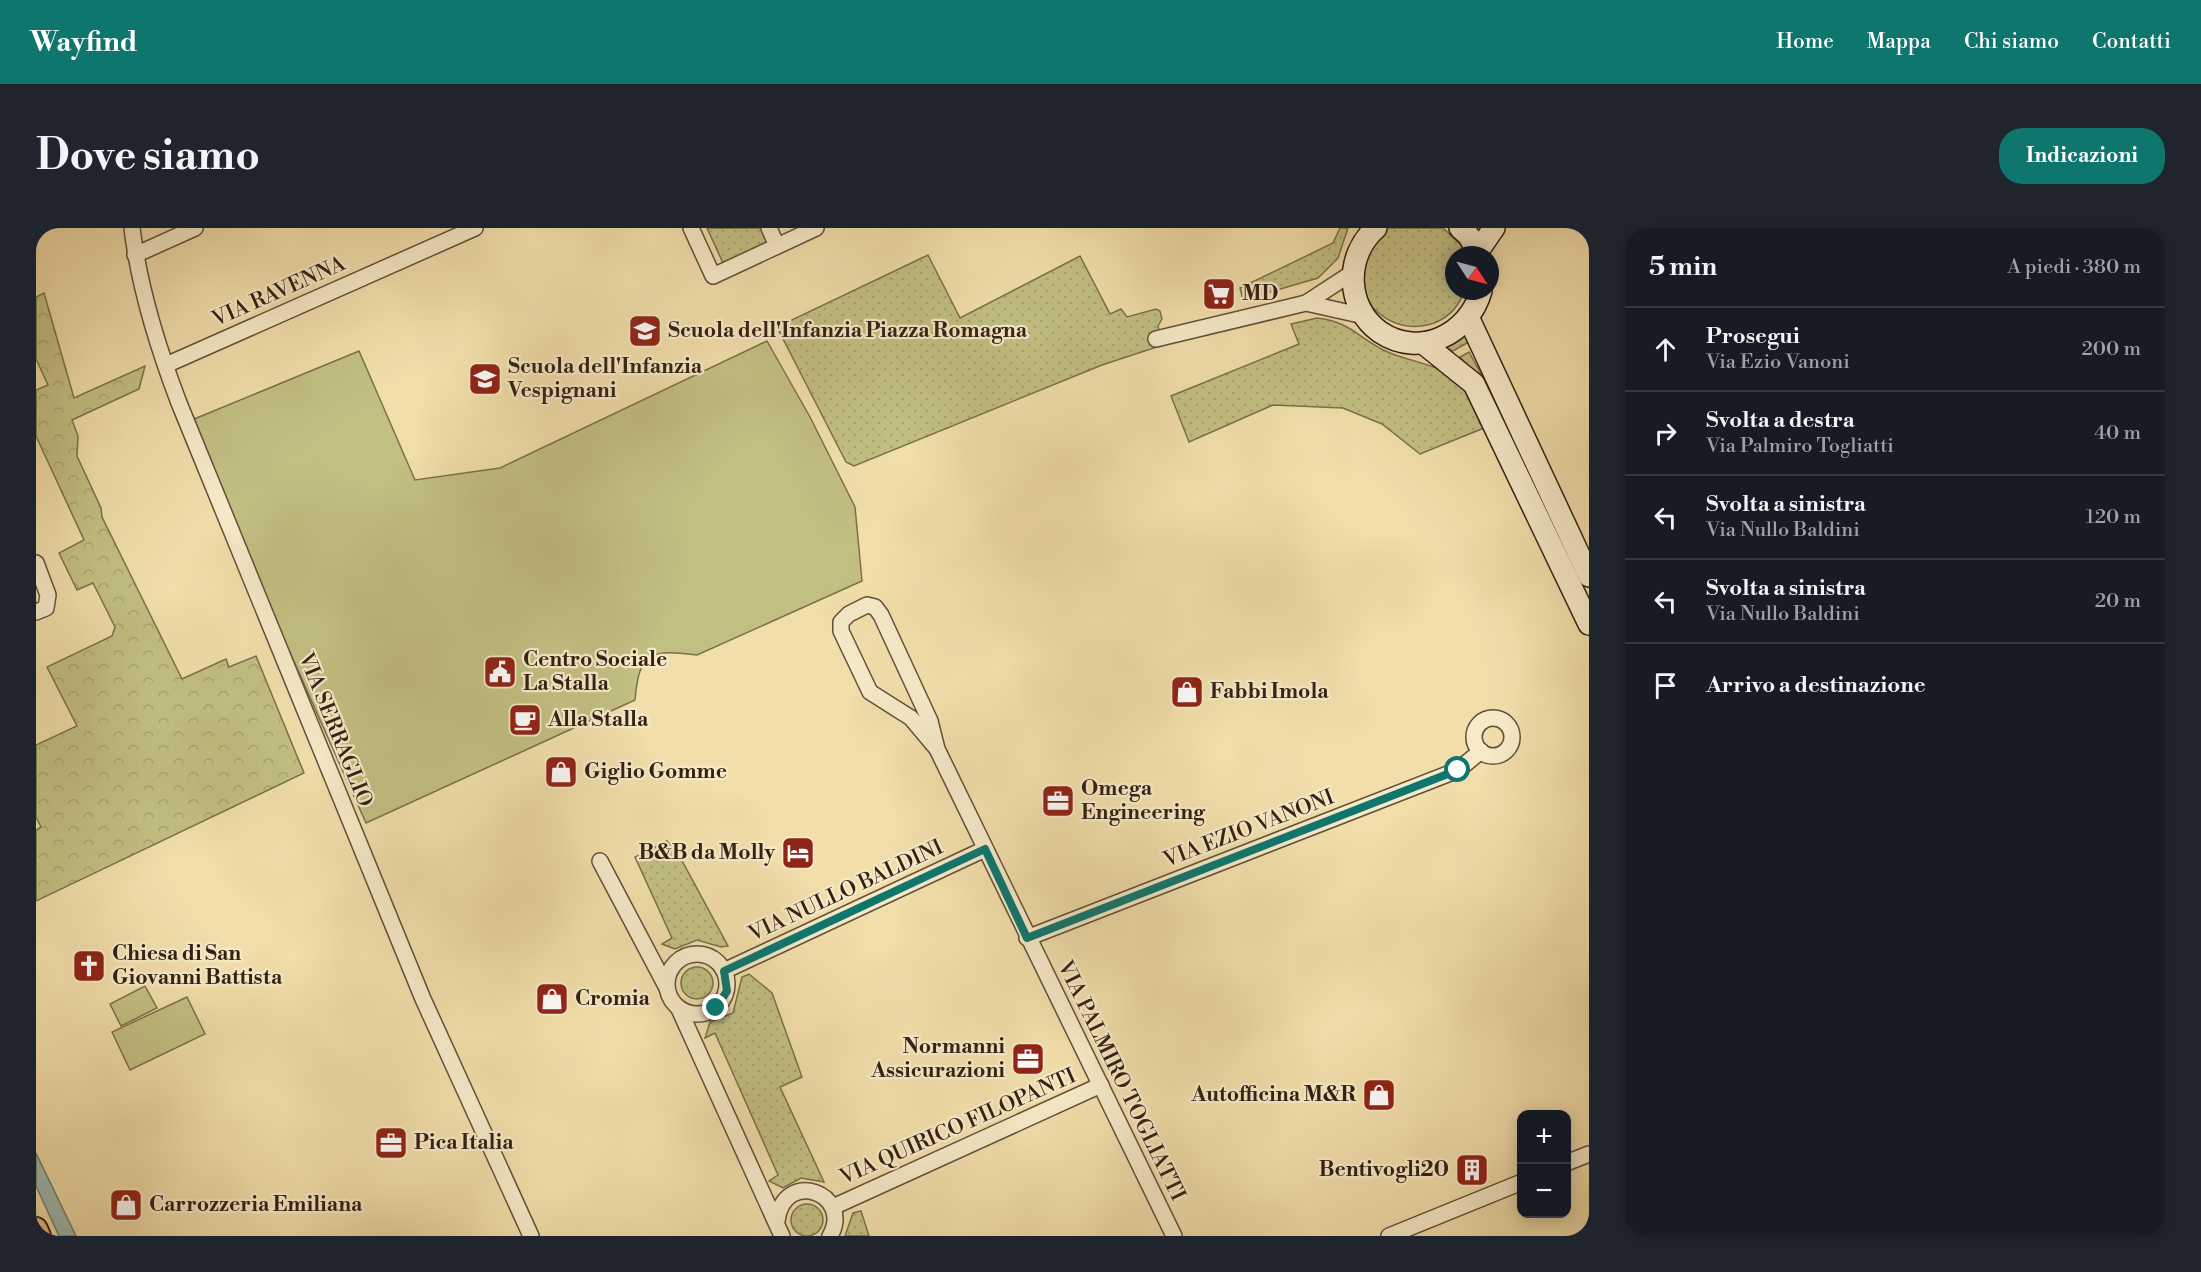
<!DOCTYPE html>
<html lang="it">
<head>
<meta charset="utf-8">
<style>
  :root { --surface:#171b24; --page:#20242c; --text:#f1f3f6; --muted:#9ea1a6; --line:#363941; --accent:#0f766e }
  body { margin:0; font-family:"Libre Bodoni",serif; background:var(--page); color:var(--text) }
  .controls { position:absolute; right:18px; bottom:18px; display:grid; overflow:hidden; border-radius:12px; box-shadow:0 3px 15px #0003 }
  .controls button { width:54px; height:54px; display:grid; place-items:center; padding:0; border:0; border-bottom:2px solid var(--line); background:var(--surface); color:var(--text); font:30px sans-serif }
  .compass { position:absolute; left:1409px; top:18px; width:54px; height:54px; border-radius:50%; background:var(--surface); box-shadow:0 3px 15px #0003; rotate:126deg }
  .stop { position:absolute; width:18px; height:18px; margin:-14px; border:4px solid #0f766e; border-radius:50%; background:#fff }
  .stop.end { background:#0f766e; border-color:#fff; box-shadow:0 2px 6px #0008 }
  .list { margin:0; padding:0; list-style:none }
  h2 { display:flex; justify-content:space-between; align-items:center; height:78px; margin:0; padding:0 24px; font-size:26px }
  h2 small { font-size:20px; font-weight:400; color:var(--muted) }
  .list li { display:grid; grid-template-columns:39px 1fr auto; gap:18px; align-items:center; box-sizing:border-box; height:84px; padding:0 24px; border-top:2px solid var(--line) }
  .list b { display:block; font-size:22px; white-space:nowrap }
  .list p { margin:0; font-size:20px; white-space:nowrap; color:var(--muted) }
  .list em { font-size:20px; font-style:normal; color:var(--muted) }
  .icon { flex:none; width:33px; height:33px; fill:none; stroke:currentColor; stroke-width:2; stroke-linecap:round; stroke-linejoin:round }
  .map { position:relative; flex:none; width:1553px; height:1008px; overflow:hidden; border-radius:24px }
  header { display:flex; align-items:center; gap:36px; box-sizing:border-box; height:84px; padding:0 30px; background:var(--accent); color:#fff }
  header strong { font-size:28px }
  nav { display:flex; gap:33px; margin-inline-start:auto; font-size:21px }
  .intro { display:flex; align-items:center; justify-content:space-between; box-sizing:border-box; height:144px; padding:0 36px }
  h1 { margin:0; font-size:42px }
  .button { padding:15px 27px; border-radius:24px; background:var(--accent); color:#fff; font-size:21px; font-weight:700 }
  main { display:flex; gap:36px; padding:0 36px }
  aside { flex:1; background:var(--surface); border-radius:24px; box-shadow:0 3px 15px #0003 }
  .map>svg:first-child { display:block }
  .grass { fill:url(#grass-dots); stroke:#7a704a; stroke-width:1.5 }
  .park { fill:url(#park-crowns); stroke:#7a704a; stroke-width:1.5 }
  .pitch { fill:#c2bf83; stroke:#7a704a; stroke-width:1.5 }
  .water { fill:#9cbbb0; stroke:#727d71; stroke-width:1.5 }
  .lines { fill:none; stroke-linecap:round; stroke-linejoin:round }
  .street-casing { stroke:#625038; stroke-width:18 }
  .secondary-casing { stroke:#332112; stroke-width:24 }
  .primary-casing { stroke:#332112; stroke-width:26 }
  .street { stroke:#f6eac8; stroke-width:15 }
  .secondary { stroke:#f6eac8; stroke-width:21 }
  .primary { stroke:#e8bf76; stroke-width:22 }
  .route { stroke:#0f766e; stroke-width:8 }
  .labels { text-anchor:middle; dominant-baseline:central; stroke-width:4.5; stroke-linejoin:round; paint-order:stroke }
  .street-label { font-size:21px; fill:#332112; stroke:#f6eac8 }
  .poi-label { font-size:21px; font-weight:bold; fill:#332112; stroke:#f6eac8; text-anchor:start }
</style>
</head>
<body>
<header>
<strong>Wayfind</strong>
<nav><a>Home</a><a>Mappa</a><a>Chi siamo</a><a>Contatti</a></nav>
</header>
<div class="intro"><h1>Dove siamo</h1><a class="button">Indicazioni</a></div>
<main>
<div class="map">
<svg width="1553" height="1008" viewBox="0 0 1553 1008">
  <defs>
    <pattern id="grass-dots" width="8" height="8" patternUnits="userSpaceOnUse" patternTransform="scale(1.5)"><rect width="8" height="8" fill="#c2bf83"/><path d="M2 2h.1M6 6h.1" fill="none" stroke="#a7a470" stroke-width="1.8" stroke-linecap="round"/></pattern>
    <pattern id="park-crowns" width="20" height="18" patternUnits="userSpaceOnUse" patternTransform="scale(1.5)"><rect width="20" height="18" fill="#c2bf83"/><path d="M2 6a3 3 0 1 1 6 0M12 15a3 3 0 1 1 6 0" fill="none" stroke="#a7a470"/></pattern>
  </defs>
  <rect width="100%" height="100%" fill="#f1deab"/>
  <filter id="stains"><feTurbulence type="fractalNoise" baseFrequency=".00333" numOctaves="4"/><feColorMatrix values="0 0 0 0 .2 0 0 0 0 .09 0 0 0 0 .02 0 0 0 .5 -.17"/></filter>
  <radialGradient id="worn" r=".72"><stop offset=".6" stop-color="#630" stop-opacity="0"/><stop offset="1" stop-color="#630" stop-opacity=".3"/></radialGradient>
  <g class="grass">
    <polygon points="671,0 726,0 732,14 687,35"/>
    <polygon points="1304,0 1312,0 1302,30 1282,50 1207,72 1204,60 1297,15"/>
    <path d="M 1349,0 L 1407,0 L 1425,17 L 1429,27 L 1418,27 L 1418,63 L 1428,63 C 1414,108 1353,110 1330,70 C 1325,61 1326,45 1325,34 Z"/>
    <polygon points="892,27 924,90 1044,28 1074,86 1085,81 1091,89 1120,81 1124,83 1126,91 1122,98 1127,117 1066,137 818,238 810,234 741,99"/>
    <path d="M 1281,90 C 1317,94 1323,112 1354,125 C 1381,136 1406,135 1427,160 C 1436,170 1442,188 1448,200 L 1384,226 L 1346,196 L 1307,180 L 1237,177 L 1153,214 L 1135,168 L 1263,116 L 1255,96 Z"/>
    <polygon points="1429,104 1431,115 1417,123 1407,118"/>
    <polygon points="1433,124 1482,214 1478,216 1448,157 1424,129"/>
    <polygon points="631,613 644,629 692,718 685,719 661,712 639,721 626,716 636,710 599,629"/>
    <circle cx="661" cy="755" r="16"/>
    <polygon points="713,746 736,765 766,849 744,859 788,954 765,950 747,960 733,953 742,947 679,805 669,810 674,794 697,785 706,749"/>
    <circle cx="771" cy="992" r="16"/>
    <polygon points="825,983 833,1008 809,1008 817,985"/>
  </g>
  <polygon class="park" points="8,65 38,170 109,138 103,161 36,192 42,208 41,228 65,280 66,289 146,451 190,431 193,439 220,428 268,545 0,673 0,602 5,599 0,589 0,517 41,498 11,439 76,408 79,399 57,355 41,362 23,325 48,312 0,208 0,162 12,157 0,131 0,69"/>
  <g class="pitch">
    <path d="M 731,113 L 774,189 L 819,279 L 826,353 L 661,427 C 617,422 603,421 599,472 L 330,595 L 151,194 L 323,123 L 379,252 L 464,240 Z"/>
    <polygon points="109,758 121,780 85,798 74,776"/>
    <polygon points="151,769 169,806 94,842 76,804"/>
  </g>
  <polygon class="water" points="0,925 40,1008 23,1008 0,958"/>
  <g class="lines">
    <defs>
      <g id="street">
        <path d="M 96,0 C 103,59 122,120 143,175 L 387,771 L 495,1008"/>
        <polyline points="655,0 677,48 780,0"/>
        <polyline points="733,0 741,18"/>
        <polyline points="99,27 159,0"/>
        <polyline points="1270,75 1328,88"/>
        <polyline points="1120,111 1270,75 1316,45"/>
        <polyline points="130,137 439,0"/>
        <polyline points="0,335 12,367 10,380 0,384"/>
        <circle cx="1457" cy="509" r="19"/>
        <polyline points="901,521 894,493 845,387 839,379 831,377 813,386 805,394 805,403 834,464 875,490 901,521 1138,1008"/>
        <polyline points="564,633 631,760"/>
        <polyline points="991,710 1422,542 1445,523"/>
        <circle cx="661" cy="756" r="30"/>
        <polyline points="688,743 949,621"/>
        <polyline points="643,781 746,1008"/>
        <polyline points="1530,935 1553,926"/>
        <polyline points="797,979 1065,857"/>
        <path d="M 741,993 C 748,939 818,966 794,1008"/>
        <polyline points="1353,1008 1486,954"/>
      </g>
      <g id="secondary">
        <path d="M 1340,0 C 1309,27 1309,79 1344,104 C 1384,131 1433,106 1445,63"/>
        <polyline points="1424,0 1433,8 1443,27"/>
        <polyline points="1442,23 1458,0"/>
        <polyline points="1433,91 1553,348"/>
        <polyline points="1387,115 1438,156 1553,396"/>
      </g>
      <polyline id="primary" points="0,1001 3,1008"/>
    </defs>
    <use href="#street" class="street-casing"/>
    <use href="#secondary" class="secondary-casing"/>
    <use href="#primary" class="primary-casing"/>
    <use href="#street" class="street"/>
    <use href="#secondary" class="secondary"/>
    <use href="#primary" class="primary"/>
  </g>
  <g class="lines">
    <polyline class="route" points="680,780 691,763 688,743 949,621 991,710 1422,542"/>
  </g>
  <defs>
    <symbol id="supermarket-square" viewBox="-11 -11 22 22"><rect x="-9" y="-9" width="18" height="18" rx="4" fill="#8f2418" stroke="#f6eac8"/><path d="M-6-5.5h2.5l.6 2H6L4.5 2H-2.5L-4.4-4H-6ZM-1.5 3.2a1.3 1.3 0 1 0 .1 0ZM3 3.2a1.3 1.3 0 1 0 .1 0Z" fill="#fff"/></symbol>
    <symbol id="school-square" viewBox="-11 -11 22 22"><rect x="-9" y="-9" width="18" height="18" rx="4" fill="#8f2418" stroke="#f6eac8"/><path d="M0-5L7-2L0 1L-7-2ZM-4 1L0 2.5L4 1V4Q0 6-4 4Z" fill="#fff"/></symbol>
    <symbol id="civic-square" viewBox="-11 -11 22 22"><rect x="-9" y="-9" width="18" height="18" rx="4" fill="#8f2418" stroke="#f6eac8"/><path d="M-.6-6.5H3V-4.5H.6V-3L4-1V1h2V6H-6V1h2V-1L-.6-3ZM-1.2 2.5V6h2.4V2.5Z" fill="#fff"/></symbol>
    <symbol id="shop-square" viewBox="-11 -11 22 22"><rect x="-9" y="-9" width="18" height="18" rx="4" fill="#8f2418" stroke="#f6eac8"/><path d="M-5-2.5h2.3a2.7 3.5 0 0 1 5.4 0H5L5.5 6h-11ZM-1.5-2.5h3a1.5 2.3 0 0 0-3 0Z" fill="#fff"/></symbol>
    <symbol id="cafe-square" viewBox="-11 -11 22 22"><rect x="-9" y="-9" width="18" height="18" rx="4" fill="#8f2418" stroke="#f6eac8"/><path d="M-5.5-4.5H6V0H3Q3 3.5 0 3.5H-2.5Q-5.5 3.5-5.5 0ZM3-3.2v2h1.7v-2ZM-6 4.5H4V6H-6Z" fill="#fff"/></symbol>
    <symbol id="office-square" viewBox="-11 -11 22 22"><rect x="-9" y="-9" width="18" height="18" rx="4" fill="#8f2418" stroke="#f6eac8"/><path d="M-6-3h4V-5.5h4V-3h4V5H-6ZM-1-4.5V-3h2v-1.5ZM-6 0V1H6V0Z" fill="#fff"/></symbol>
    <symbol id="hotel-square" viewBox="-11 -11 22 22"><rect x="-9" y="-9" width="18" height="18" rx="4" fill="#8f2418" stroke="#f6eac8"/><path d="M-6-4.5h1.5V1H6V5H4.5V3h-9V5H-6ZM-4 0a1.8 1.8 0 1 1 3.6 0ZM.5 0V-2.5h3Q6-2.5 6 0Z" fill="#fff"/></symbol>
    <symbol id="church-square" viewBox="-11 -11 22 22"><rect x="-9" y="-9" width="18" height="18" rx="4" fill="#8f2418" stroke="#f6eac8"/><path d="M-1.2-6h2.4v3.5h3.3v2.4h-3.3V6h-2.4V-.1h-3.3v-2.4h3.3Z" fill="#fff"/></symbol>
    <symbol id="building-square" viewBox="-11 -11 22 22"><rect x="-9" y="-9" width="18" height="18" rx="4" fill="#8f2418" stroke="#f6eac8"/><path d="M-4-6H4V6H1V3H-1V6H-4ZM-2.5-4.3h1.7v1.8h-1.7ZM.8-4.3h1.7v1.8H.8ZM-2.5-1h1.7V.8h-1.7ZM.8-1h1.7V.8H.8Z" fill="#fff"/></symbol>
  </defs>
  <g fill-rule="evenodd">
    <use href="#supermarket-square" x="1164" y="47" width="38" height="38"/>
    <use href="#school-square" x="590" y="84" width="38" height="38"/>
    <use href="#school-square" x="430" y="132" width="38" height="38"/>
    <use href="#civic-square" x="445" y="425" width="38" height="38"/>
    <use href="#shop-square" x="1132" y="445" width="38" height="38"/>
    <use href="#cafe-square" x="470" y="473" width="38" height="38"/>
    <use href="#shop-square" x="506" y="525" width="38" height="38"/>
    <use href="#office-square" x="1003" y="554" width="38" height="38"/>
    <use href="#hotel-square" x="743" y="606" width="38" height="38"/>
    <use href="#church-square" x="34" y="719" width="38" height="38"/>
    <use href="#shop-square" x="497" y="752" width="38" height="38"/>
    <use href="#office-square" x="973" y="812" width="38" height="38"/>
    <use href="#shop-square" x="1324" y="848" width="38" height="38"/>
    <use href="#office-square" x="336" y="896" width="38" height="38"/>
    <use href="#building-square" x="1417" y="923" width="38" height="38"/>
    <use href="#shop-square" x="71" y="958" width="38" height="38"/>
  </g>
  <g class="labels">
    <g class="street-label">
      <text transform="translate(243 64) rotate(-24)">VIA RAVENNA</text>
      <text transform="translate(299 502) rotate(68)">VIA SERRAGLIO</text>
      <text transform="translate(1213 601) rotate(-21)">VIA EZIO VANONI</text>
      <text transform="translate(810 663) rotate(-25)">VIA NULLO BALDINI</text>
      <text transform="translate(1085 853) rotate(64)">VIA PALMIRO TOGLIATTI</text>
      <text transform="translate(922 899) rotate(-24)">VIA QUIRICO FILOPANTI</text>
    </g>
    <g class="poi-label">
      <text x="1206" y="66">MD</text>
      <text x="632" y="103">Scuola dell'Infanzia Piazza Romagna</text>
      <text x="472" y="139">Scuola dell'Infanzia<tspan x="472" dy="24">Vespignani</tspan></text>
      <text x="487" y="432">Centro Sociale<tspan x="487" dy="24">La Stalla</tspan></text>
      <text x="1174" y="464">Fabbi Imola</text>
      <text x="512" y="492">Alla Stalla</text>
      <text x="548" y="544">Giglio Gomme</text>
      <text x="1045" y="561">Omega<tspan x="1045" dy="24">Engineering</tspan></text>
      <text x="739" y="625" text-anchor="end">B&amp;B da Molly</text>
      <text x="76" y="726">Chiesa di San<tspan x="76" dy="24">Giovanni Battista</tspan></text>
      <text x="539" y="771">Cromia</text>
      <text x="969" y="819" text-anchor="end">Normanni<tspan x="969" dy="24">Assicurazioni</tspan></text>
      <text x="1320" y="867" text-anchor="end">Autofficina M&amp;R</text>
      <text x="378" y="915">Pica Italia</text>
      <text x="1413" y="942" text-anchor="end">Bentivogli20</text>
      <text x="113" y="977">Carrozzeria Emiliana</text>
    </g>
  </g>
  <rect width="100%" height="100%" filter="url(#stains)"/>
  <rect width="100%" height="100%" fill="url(#worn)"/>
</svg>
<div class="controls">
<button>+</button>
<button>−</button>
</div>
<svg class="compass" viewBox="-18 -18 36 36"><path d="M0-13l5 13h-10z" fill="#e53935"/><path d="M0 13l5-13h-10z" fill="#9ea1a6"/></svg>
<div class="stop" style="left:1422px;top:542px"></div>
<div class="stop end" style="left:680px;top:780px"></div>
</div>
<aside>
<h2>5 min<small>A piedi · 380 m</small></h2>
<ul class="list">
<li><svg class="icon" aria-label="ahead" viewBox="0 0 24 24"><path d="M12 20V5M6 11l6-6 6 6"/></svg><div><b>Prosegui</b><p>Via Ezio Vanoni</p></div><em>200 m</em></li>
<li><svg class="icon" aria-label="right" viewBox="0 0 24 24"><path d="M7 20v-9h11M14 6l5 5-5 5"/></svg><div><b>Svolta a destra</b><p>Via Palmiro Togliatti</p></div><em>40 m</em></li>
<li><svg class="icon" aria-label="left" viewBox="0 0 24 24"><path d="M17 20v-9H6M10 6l-5 5 5 5"/></svg><div><b>Svolta a sinistra</b><p>Via Nullo Baldini</p></div><em>120 m</em></li>
<li><svg class="icon" aria-label="left" viewBox="0 0 24 24"><path d="M17 20v-9H6M10 6l-5 5 5 5"/></svg><div><b>Svolta a sinistra</b><p>Via Nullo Baldini</p></div><em>20 m</em></li>
<li><svg class="icon" aria-label="arrive" viewBox="0 0 24 24"><path d="M6 21V4h12l-3 4 3 4H6"/></svg><div><b>Arrivo a destinazione</b></div></li>
</ul>
</aside>
</main>
</body>
</html>
